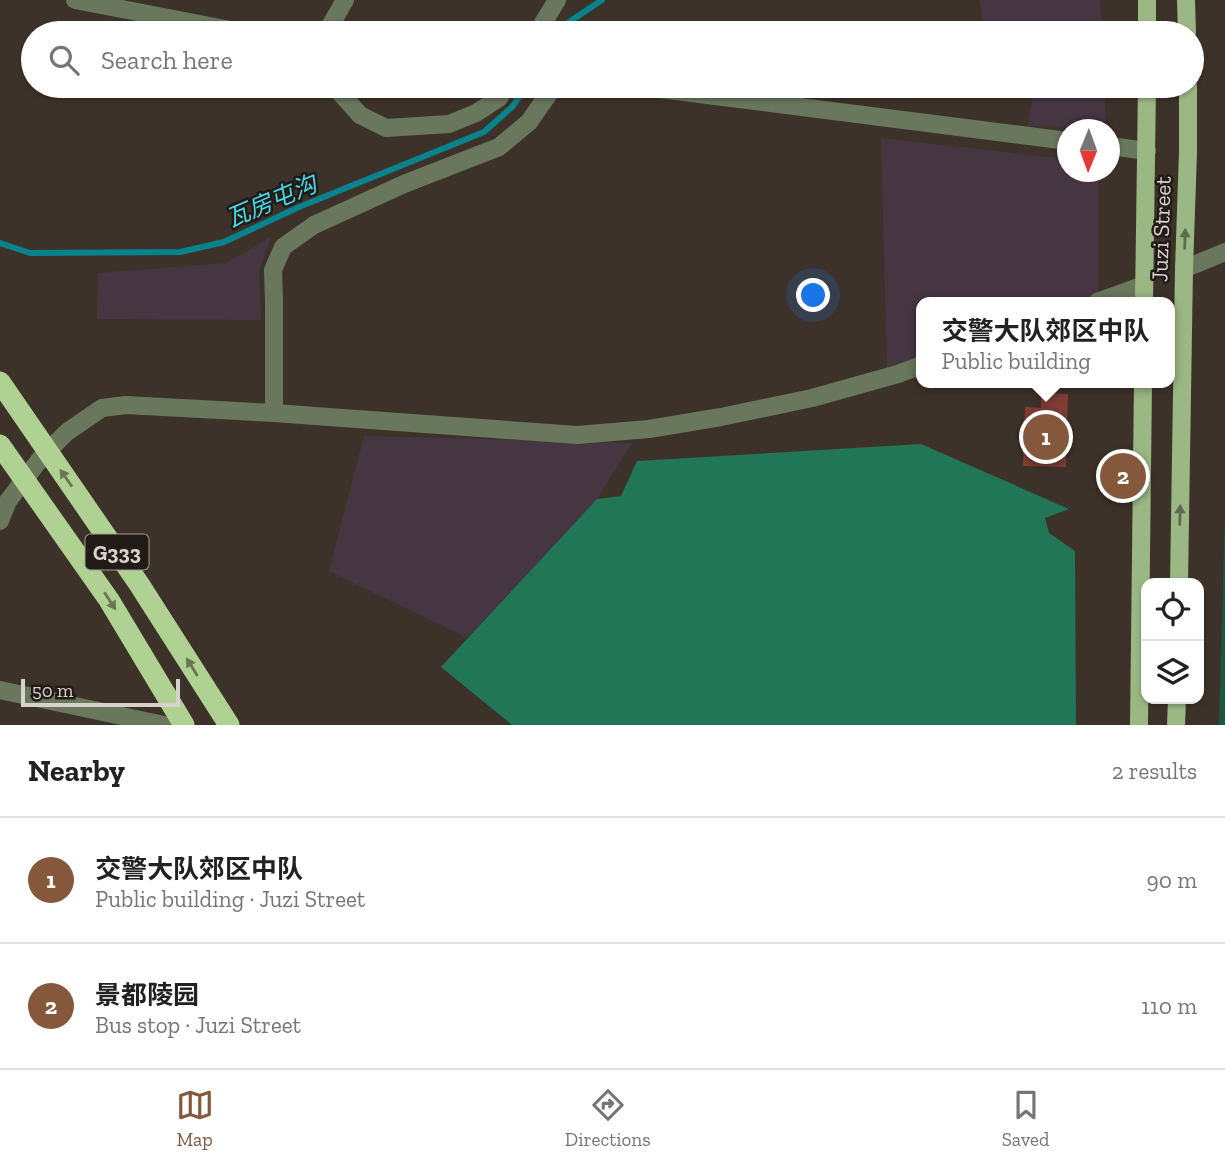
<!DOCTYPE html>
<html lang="en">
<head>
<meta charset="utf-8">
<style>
  :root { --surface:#fff; --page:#f2f2f2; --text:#222; --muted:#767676; --line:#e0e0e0; --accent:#85583c }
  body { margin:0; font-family:"Zilla Slab","Noto Sans SC",serif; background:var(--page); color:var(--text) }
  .controls { position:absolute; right:21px; bottom:21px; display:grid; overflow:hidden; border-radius:14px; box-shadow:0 2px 5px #0004 }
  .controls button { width:63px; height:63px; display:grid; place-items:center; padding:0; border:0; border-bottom:2px solid var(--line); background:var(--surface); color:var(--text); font:35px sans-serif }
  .compass { position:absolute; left:1057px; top:119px; width:63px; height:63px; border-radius:50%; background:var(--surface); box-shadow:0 2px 5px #0004; rotate:181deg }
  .scale { position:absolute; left:21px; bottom:18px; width:159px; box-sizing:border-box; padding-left:7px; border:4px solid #d9d2cc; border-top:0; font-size:19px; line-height:24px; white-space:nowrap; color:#d9d2cc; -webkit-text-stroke:5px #201b17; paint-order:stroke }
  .you { position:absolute; left:814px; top:296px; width:24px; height:24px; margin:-18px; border:5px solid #fff; border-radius:50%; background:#1a73e8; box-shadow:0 0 0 10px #1a73e833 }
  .badge { display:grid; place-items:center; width:46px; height:46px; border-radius:50%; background:var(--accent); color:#fff; font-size:23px; font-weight:700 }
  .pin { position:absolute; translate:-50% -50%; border:4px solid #fff; box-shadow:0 2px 7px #0006 }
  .popup { position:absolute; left:916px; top:297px; width:259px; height:91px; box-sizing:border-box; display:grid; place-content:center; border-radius:14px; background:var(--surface); filter:drop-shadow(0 2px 5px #0005); font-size:23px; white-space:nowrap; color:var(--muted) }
  .popup b { font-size:26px; color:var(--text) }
  .popup::after { content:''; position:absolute; left:50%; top:100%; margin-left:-14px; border:14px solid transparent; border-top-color:var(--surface) }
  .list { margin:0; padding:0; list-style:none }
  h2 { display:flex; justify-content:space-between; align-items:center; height:91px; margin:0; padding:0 28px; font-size:30px }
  h2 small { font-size:23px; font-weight:400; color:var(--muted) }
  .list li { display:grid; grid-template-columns:46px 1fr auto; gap:21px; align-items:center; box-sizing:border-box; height:126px; padding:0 28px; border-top:2px solid var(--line) }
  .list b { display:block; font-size:26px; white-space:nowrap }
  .list p { margin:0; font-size:23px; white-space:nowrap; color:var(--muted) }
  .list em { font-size:23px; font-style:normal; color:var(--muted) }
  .icon { flex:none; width:38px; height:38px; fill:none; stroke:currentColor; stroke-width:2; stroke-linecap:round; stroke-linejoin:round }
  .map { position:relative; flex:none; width:1225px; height:725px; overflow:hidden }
  .search { position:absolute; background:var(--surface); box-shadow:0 2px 5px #0004; left:21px; right:21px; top:21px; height:77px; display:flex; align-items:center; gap:18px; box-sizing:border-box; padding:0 24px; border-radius:38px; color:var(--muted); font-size:26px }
  .sheet { height:343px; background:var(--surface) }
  nav { display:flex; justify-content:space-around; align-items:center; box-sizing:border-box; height:98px; border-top:2px solid var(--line); background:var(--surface); font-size:19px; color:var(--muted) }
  nav a { display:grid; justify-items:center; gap:4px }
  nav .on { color:var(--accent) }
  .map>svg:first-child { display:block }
  .industrial { fill:#463642 }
  .green { fill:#1b5841 }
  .forest { fill:#217658 }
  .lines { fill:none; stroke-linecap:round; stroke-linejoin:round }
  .stream { stroke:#08838e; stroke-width:6 }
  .building { fill:#803d35 }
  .minor { stroke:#69775d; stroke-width:18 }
  .major { stroke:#9bb884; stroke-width:18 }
  .highway-bridge { stroke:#afd292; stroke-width:21 }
  .oneway { fill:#5e6a4e }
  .oneway2 { fill:#687654 }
  .labels { text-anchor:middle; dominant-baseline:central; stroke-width:5; stroke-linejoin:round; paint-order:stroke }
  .shield { fill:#201b17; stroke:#a29b96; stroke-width:2 }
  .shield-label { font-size:21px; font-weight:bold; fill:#d9d2cc }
  .street-label { font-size:23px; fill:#d9d2cc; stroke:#201b17 }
  .water-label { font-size:24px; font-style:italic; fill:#46dbeb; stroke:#201b17 }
</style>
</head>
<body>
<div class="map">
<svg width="1225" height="725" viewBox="0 0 1225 725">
  <rect width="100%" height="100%" fill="#3d3229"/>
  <g class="industrial">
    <polygon points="980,0 1100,0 1102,33 984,33"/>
    <polygon points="1034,86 1104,86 1106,127 1028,126"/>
    <polygon points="881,138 1067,159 1068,172 1098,172 1098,294 1074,302 922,302 922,356 887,368"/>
    <polygon points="271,237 259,271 261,320 97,319 98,273 226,263"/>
    <polygon points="364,436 632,443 597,499 467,638 329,571"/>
  </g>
  <polygon class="green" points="1225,515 1225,725 1219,725"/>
  <polygon class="forest" points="921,444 1069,509 1045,518 1049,533 1075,551 1076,725 512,725 441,667 597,499 621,496 637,461"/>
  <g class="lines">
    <g class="stream">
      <polyline points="561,33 569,22 602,0"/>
      <polyline points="0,243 30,253 180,252 224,242 299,207 484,132 512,107 527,86"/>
    </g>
  </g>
  <polygon class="building" points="1041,393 1068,394 1066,467 1023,466 1025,407 1041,408"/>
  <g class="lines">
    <g class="minor">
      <polyline points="75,0 246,33"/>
      <polyline points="326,33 345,0"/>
      <polyline points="537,33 557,0"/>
      <polyline points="334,86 360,115 386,128 449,124 476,113 499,98 506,86"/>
      <polyline points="636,86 1068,141"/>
      <polyline points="1110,146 1147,151"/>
      <polyline points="1184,269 1225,252"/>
      <polyline points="1097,302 1144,285"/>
      <polyline points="274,413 274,300 273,270 283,247 314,225 404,184 499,147 529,122 554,86"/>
      <polyline points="0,521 8,501 41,458 67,432 102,408 126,405 274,413 577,435 649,429 721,417 812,398 898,374 922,365"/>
      <polyline points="0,690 164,725"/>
    </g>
    <g class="major">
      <polyline points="1186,0 1187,33"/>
      <polyline points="1147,33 1147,0"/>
      <polyline points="1144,302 1147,86"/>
      <polyline points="1179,583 1184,269 1188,152 1188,86"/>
      <polyline points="1139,725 1143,383"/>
      <polyline points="1176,725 1177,699"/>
    </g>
    <g class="highway-bridge">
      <polyline points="0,382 139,584 229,725"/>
      <polyline points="0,445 109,600 184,725"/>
    </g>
  </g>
  <defs><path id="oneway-solid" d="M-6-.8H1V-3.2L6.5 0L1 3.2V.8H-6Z" transform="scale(1.75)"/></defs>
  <g class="oneway">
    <use href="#oneway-solid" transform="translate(1185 239) rotate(-88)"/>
    <use href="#oneway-solid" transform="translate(1180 515) rotate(-89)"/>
  </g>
  <g class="oneway2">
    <use href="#oneway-solid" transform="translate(66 478) rotate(-125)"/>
    <use href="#oneway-solid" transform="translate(110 601) rotate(57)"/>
    <use href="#oneway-solid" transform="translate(192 667) rotate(-122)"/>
  </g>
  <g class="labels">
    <rect class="shield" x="85.5" y="534.5" width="63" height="35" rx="5"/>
    <g class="shield-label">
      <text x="117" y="552">G333</text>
    </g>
    <g class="street-label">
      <text transform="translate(1161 229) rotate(-88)">Juzi Street</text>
    </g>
    <g class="water-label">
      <text transform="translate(271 201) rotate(-23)">瓦房屯沟</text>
    </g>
  </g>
</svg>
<div class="controls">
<button><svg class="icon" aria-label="locate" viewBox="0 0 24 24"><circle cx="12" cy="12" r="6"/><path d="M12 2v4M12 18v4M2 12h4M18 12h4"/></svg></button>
<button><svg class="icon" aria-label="layers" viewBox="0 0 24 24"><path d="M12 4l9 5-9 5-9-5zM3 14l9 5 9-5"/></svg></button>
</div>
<svg class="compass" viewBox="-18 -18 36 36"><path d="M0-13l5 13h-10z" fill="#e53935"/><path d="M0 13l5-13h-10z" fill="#767676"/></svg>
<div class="scale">50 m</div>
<div class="you"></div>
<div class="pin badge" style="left:1046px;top:437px">1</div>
<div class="popup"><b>交警大队郊区中队</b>Public building</div>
<div class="pin badge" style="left:1123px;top:476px">2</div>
<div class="search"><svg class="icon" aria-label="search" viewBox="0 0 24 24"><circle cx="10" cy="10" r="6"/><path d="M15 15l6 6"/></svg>Search here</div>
</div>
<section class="sheet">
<h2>Nearby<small>2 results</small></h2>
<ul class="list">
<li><span class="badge">1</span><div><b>交警大队郊区中队</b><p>Public building · Juzi Street</p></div><em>90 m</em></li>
<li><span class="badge">2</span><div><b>景都陵园</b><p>Bus stop · Juzi Street</p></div><em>110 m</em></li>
</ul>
</section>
<nav>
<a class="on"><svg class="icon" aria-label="map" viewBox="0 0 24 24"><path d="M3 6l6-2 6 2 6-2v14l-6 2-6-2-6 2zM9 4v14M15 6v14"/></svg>Map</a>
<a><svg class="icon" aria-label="directions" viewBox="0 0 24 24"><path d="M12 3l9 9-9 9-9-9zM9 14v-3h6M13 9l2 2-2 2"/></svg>Directions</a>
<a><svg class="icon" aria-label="saved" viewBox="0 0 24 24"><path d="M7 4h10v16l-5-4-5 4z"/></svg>Saved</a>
</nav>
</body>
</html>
